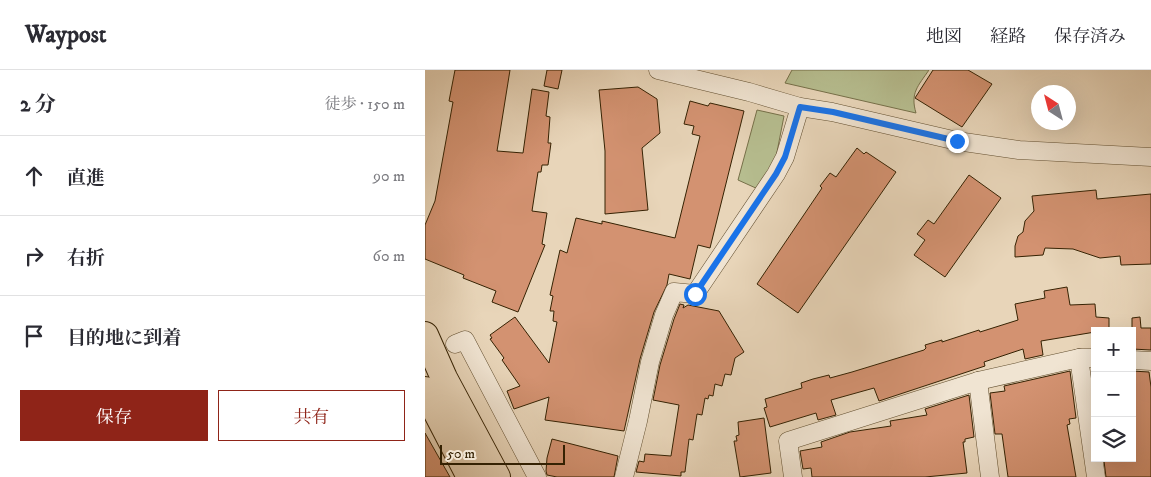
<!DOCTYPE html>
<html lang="ja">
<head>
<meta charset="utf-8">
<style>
  :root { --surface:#fff; --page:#f2f2f3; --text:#2b2b33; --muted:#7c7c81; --line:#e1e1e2; --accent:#8f2418 }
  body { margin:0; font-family:"IM FELL DW Pica","Noto Serif JP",serif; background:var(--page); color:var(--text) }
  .controls { position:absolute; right:15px; bottom:15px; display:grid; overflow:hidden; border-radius:0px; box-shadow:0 5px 20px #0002 }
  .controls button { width:45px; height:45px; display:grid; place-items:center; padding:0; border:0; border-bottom:1px solid var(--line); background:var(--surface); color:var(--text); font:25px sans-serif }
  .compass { position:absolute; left:606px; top:15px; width:45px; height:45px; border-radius:50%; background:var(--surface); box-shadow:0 5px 20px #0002; rotate:324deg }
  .scale { position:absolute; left:15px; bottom:12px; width:125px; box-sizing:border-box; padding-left:5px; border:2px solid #352203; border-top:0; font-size:14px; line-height:18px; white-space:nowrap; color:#352203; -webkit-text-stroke:4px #f0e4d2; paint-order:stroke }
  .stop { position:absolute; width:15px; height:15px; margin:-11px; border:4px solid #1a73e8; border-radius:50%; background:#fff }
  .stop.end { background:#1a73e8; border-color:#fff; box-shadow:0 1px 5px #0008 }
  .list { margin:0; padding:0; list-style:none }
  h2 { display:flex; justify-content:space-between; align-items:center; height:65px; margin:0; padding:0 20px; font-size:21px }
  h2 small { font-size:16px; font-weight:400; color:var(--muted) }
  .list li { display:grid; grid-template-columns:32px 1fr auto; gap:15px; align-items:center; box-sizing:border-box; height:80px; padding:0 20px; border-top:1px solid var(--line) }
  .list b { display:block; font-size:19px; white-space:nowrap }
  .list em { font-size:16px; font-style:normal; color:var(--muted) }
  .actions { display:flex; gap:10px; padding:15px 20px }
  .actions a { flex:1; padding:11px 0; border:1px solid var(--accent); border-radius:0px; text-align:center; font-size:18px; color:var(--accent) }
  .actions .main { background:var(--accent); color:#fff }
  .icon { flex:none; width:28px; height:28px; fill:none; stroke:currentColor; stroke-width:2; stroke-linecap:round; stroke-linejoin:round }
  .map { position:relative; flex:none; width:726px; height:407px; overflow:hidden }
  header { display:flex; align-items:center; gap:30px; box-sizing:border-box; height:70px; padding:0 25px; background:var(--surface); border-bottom:1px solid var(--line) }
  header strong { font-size:24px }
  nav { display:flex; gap:28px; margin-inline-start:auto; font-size:18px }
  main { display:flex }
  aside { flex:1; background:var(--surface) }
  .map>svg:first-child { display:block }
  .green { fill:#b6bd8f; stroke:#767049 }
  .building { fill:#d39271; stroke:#352203 }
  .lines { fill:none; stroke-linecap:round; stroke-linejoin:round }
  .minor-casing { stroke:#624f30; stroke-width:19 }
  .highway-casing { stroke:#352203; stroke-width:28 }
  .minor { stroke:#f0e4d2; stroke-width:18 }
  .highway { stroke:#e8d5b9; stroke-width:26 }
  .route { stroke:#1a73e8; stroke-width:6 }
</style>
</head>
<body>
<header>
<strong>Waypost</strong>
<nav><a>地図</a><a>経路</a><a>保存済み</a></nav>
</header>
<main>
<aside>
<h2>2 分<small>徒歩 · 150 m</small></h2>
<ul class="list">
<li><svg class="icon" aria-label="ahead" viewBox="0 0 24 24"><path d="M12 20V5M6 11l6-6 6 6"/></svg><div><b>直進</b></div><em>90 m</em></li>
<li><svg class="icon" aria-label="right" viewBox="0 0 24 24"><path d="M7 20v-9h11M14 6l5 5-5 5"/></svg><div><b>右折</b></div><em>60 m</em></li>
<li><svg class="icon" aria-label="arrive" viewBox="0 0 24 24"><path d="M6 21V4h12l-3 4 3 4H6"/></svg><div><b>目的地に到着</b></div></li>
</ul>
<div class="actions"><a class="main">保存</a><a>共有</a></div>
</aside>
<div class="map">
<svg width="726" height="407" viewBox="0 0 726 407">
  <rect width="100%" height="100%" fill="#e8d5b9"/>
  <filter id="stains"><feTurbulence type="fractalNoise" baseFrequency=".004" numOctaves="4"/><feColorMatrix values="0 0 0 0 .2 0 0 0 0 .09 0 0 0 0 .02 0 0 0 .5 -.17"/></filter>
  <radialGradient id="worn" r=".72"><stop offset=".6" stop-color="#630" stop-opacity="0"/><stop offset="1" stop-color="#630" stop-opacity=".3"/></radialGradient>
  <g class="green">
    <path d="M 367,0 L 504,0 C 493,16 485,23 491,43 L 360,13 Z"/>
    <polygon points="332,40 359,46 351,87 333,119 313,110"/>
  </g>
  <g class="building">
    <polygon points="30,0 85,0 72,81 98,83 107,19 124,22 121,46 125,47 123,73 126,73 123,95 117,95 116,102 113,102 107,141 122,143 117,174 120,175 93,242 67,232 71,221 38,208 39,205 0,189 0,155 10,131 28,32 24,31"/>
    <polygon points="122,0 137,0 133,19 119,16"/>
    <polygon points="508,0 543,0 567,14 537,57 490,28"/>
    <polygon points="213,17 232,29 235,63 217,78 223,140 180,144 180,81 174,20"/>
    <polygon points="265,31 283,36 285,33 319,41 285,178 273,175 265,209 244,204 242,215 229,242 215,289 199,361 120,350 124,327 89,339 82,321 95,316 77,290 79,288 65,269 67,268 65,265 90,247 124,293 132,252 128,251 129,241 125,241 128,226 125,225 135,180 142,183 151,148 177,154 177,151 250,168 275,66 267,64 269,56 259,54"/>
    <polygon points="432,78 439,84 441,82 471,102 373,243 332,214 397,118 395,116 405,103 411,107"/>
    <polygon points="544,105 576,128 520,207 489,185 500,170 492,164 503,150 509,154"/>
    <polygon points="671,120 672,129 726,124 726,194 696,195 695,186 675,188 648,179 620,178 618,185 590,187 590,176 593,166 598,162 600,151 609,141 607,126"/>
    <polygon points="642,217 645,235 670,234 671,247 684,248 684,261 670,261 670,262 616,271 618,285 600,289 598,279 559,292 560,296 454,331 449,318 406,330 411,345 393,350 391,343 345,357 339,338 342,337 340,329 377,318 376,313 388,309 404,305 405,308 427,302 499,280 501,278 500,275 517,270 517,272 554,260 555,262 593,250 590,234 620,228 619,221"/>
    <polygon points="255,234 259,235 258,238 263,235 294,241 319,282 310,288 306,305 300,304 297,316 290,314 288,326 284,325 283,329 280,328 277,345 272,344 268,370 264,369 260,402 256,402 256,406 211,402 214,391 219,392 220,384 246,386 254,335 228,330 235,295 249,249"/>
    <polygon points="715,247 716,258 726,258 726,280 707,279 707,248"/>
    <polygon points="645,301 651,348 644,349 645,354 642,355 651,407 583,407 577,364 570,364 565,323 580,321 579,316"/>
    <polygon points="707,301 724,302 726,317 726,407 681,407 679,391 707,388"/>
    <polygon points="544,325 549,367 540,369 540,372 538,372 542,403 500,407 387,407 386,398 378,399 375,381 397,377 396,372 425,362 466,356 465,351 502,345 500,339"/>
    <polygon points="339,348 346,403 315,407 309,371 312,371 311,366 314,365 313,352"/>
    <polygon points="0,363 25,407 0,407"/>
    <polygon points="127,369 193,386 189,407 132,407 122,405 121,401 122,388"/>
  </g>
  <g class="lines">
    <defs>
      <g id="minor">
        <polyline points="233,0 324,22 375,37 407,42 532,71 594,80 726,87"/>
        <polyline points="30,274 40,270 112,407"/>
        <polyline points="654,288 671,407"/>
        <polyline points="707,290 726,291"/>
        <polyline points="553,311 565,407"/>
        <polyline points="199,407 213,351 225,292 239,245 249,222 270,224 351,104 360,87 375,37"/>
        <polyline points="368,407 363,371 553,311 654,288 670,288"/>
      </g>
      <g id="highway">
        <polyline points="0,265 19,308 72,407"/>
        <polyline points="0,320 45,407"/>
      </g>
    </defs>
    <use href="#minor" class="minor-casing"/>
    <use href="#highway" class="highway-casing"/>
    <use href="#minor" class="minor"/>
    <use href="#highway" class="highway"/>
  </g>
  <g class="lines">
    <polyline class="route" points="270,224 351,104 360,87 375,37 408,42 532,71"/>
  </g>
  <rect width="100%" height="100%" filter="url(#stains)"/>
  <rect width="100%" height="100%" fill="url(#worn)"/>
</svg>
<div class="controls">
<button>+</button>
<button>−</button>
<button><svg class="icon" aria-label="layers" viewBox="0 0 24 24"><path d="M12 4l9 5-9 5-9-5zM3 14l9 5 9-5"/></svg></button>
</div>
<svg class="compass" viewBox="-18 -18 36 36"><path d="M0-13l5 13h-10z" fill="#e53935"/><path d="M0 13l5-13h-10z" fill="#7c7c81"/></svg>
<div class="scale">50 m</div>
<div class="stop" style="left:270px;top:224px"></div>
<div class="stop end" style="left:532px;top:71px"></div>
</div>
</main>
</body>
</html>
